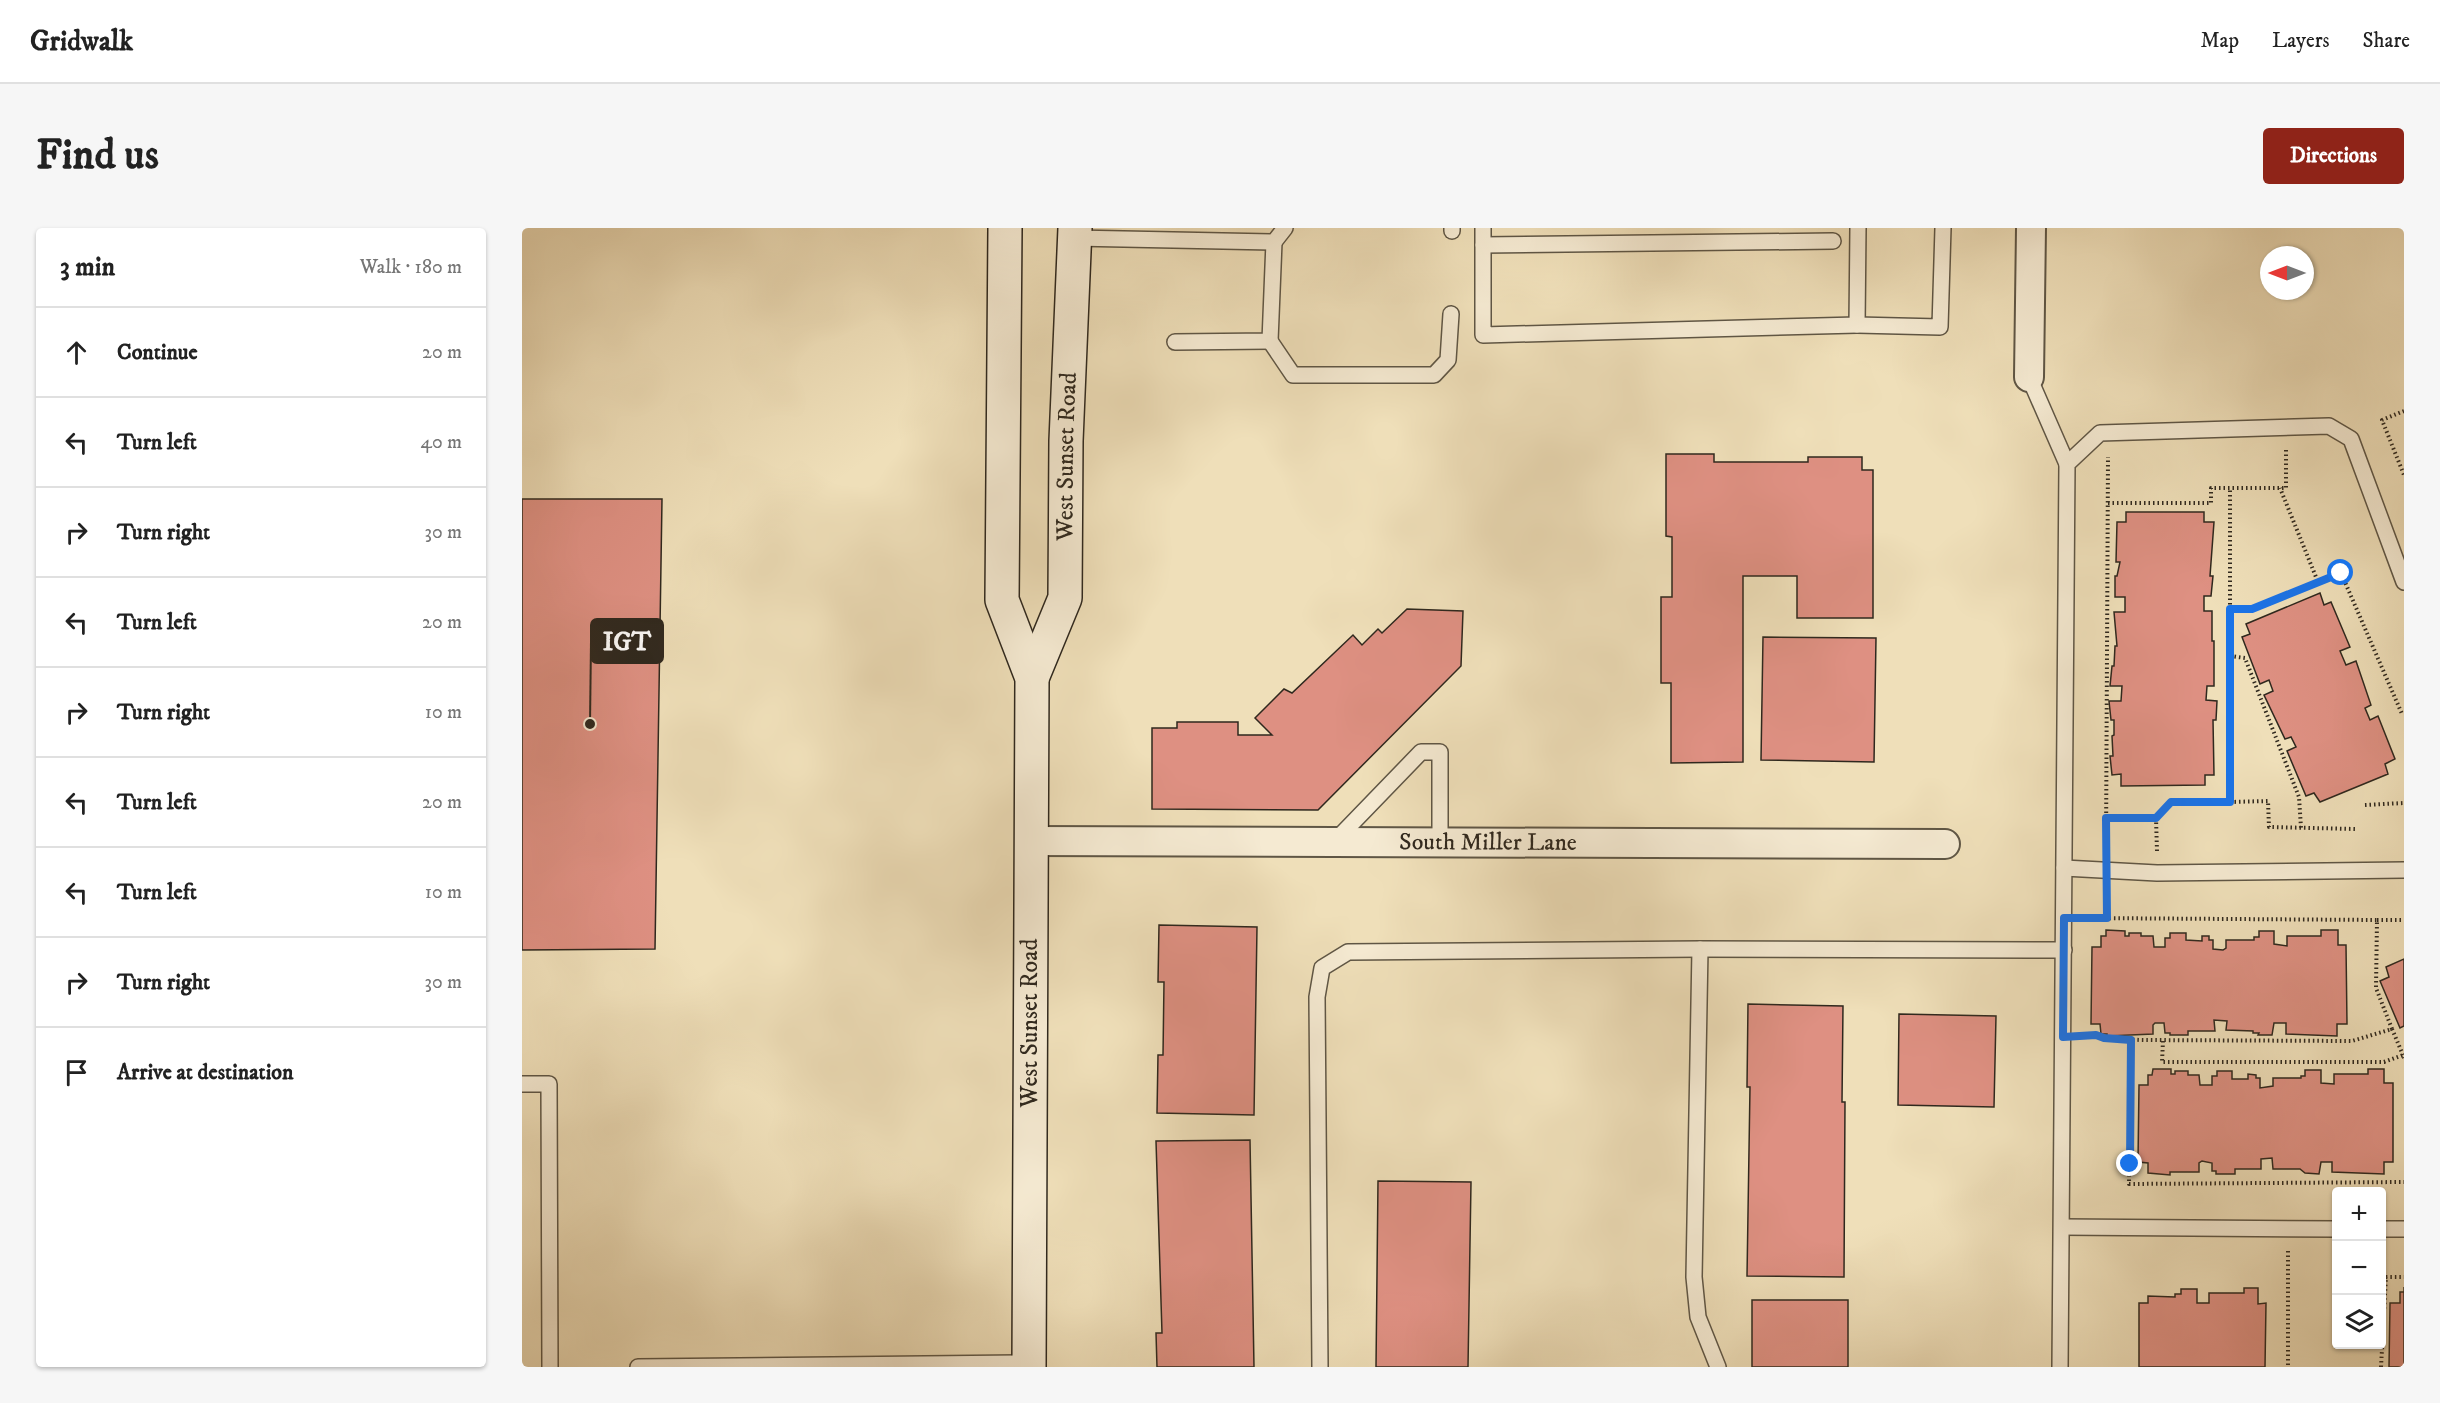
<!DOCTYPE html>
<html lang="en">
<head>
<meta charset="utf-8">
<style>
  :root { --surface:#fff; --page:#f6f6f6; --text:#222; --muted:#767676; --line:#e0e0e0; --accent:#8f2418 }
  body { margin:0; font-family:"IM FELL DW Pica",serif; background:var(--page); color:var(--text) }
  .controls { position:absolute; right:18px; bottom:18px; display:grid; overflow:hidden; border-radius:6px; box-shadow:0 2px 4px #0004 }
  .controls button { width:54px; height:54px; display:grid; place-items:center; padding:0; border:0; border-bottom:2px solid var(--line); background:var(--surface); color:var(--text); font:30px sans-serif }
  .compass { position:absolute; left:1738px; top:18px; width:54px; height:54px; border-radius:50%; background:var(--surface); box-shadow:0 2px 4px #0004; rotate:270deg }
  .stop { position:absolute; width:18px; height:18px; margin:-14px; border:4px solid #1a73e8; border-radius:50%; background:#fff }
  .stop.end { background:#1a73e8; border-color:#fff; box-shadow:0 2px 6px #0008 }
  .list { margin:0; padding:0; list-style:none }
  h2 { display:flex; justify-content:space-between; align-items:center; height:78px; margin:0; padding:0 24px; font-size:26px }
  h2 small { font-size:20px; font-weight:400; color:var(--muted) }
  .list li { display:grid; grid-template-columns:39px 1fr auto; gap:18px; align-items:center; box-sizing:border-box; height:90px; padding:0 24px; border-top:2px solid var(--line) }
  .list b { display:block; font-size:22px; white-space:nowrap }
  .list em { font-size:20px; font-style:normal; color:var(--muted) }
  .icon { flex:none; width:33px; height:33px; fill:none; stroke:currentColor; stroke-width:2; stroke-linecap:round; stroke-linejoin:round }
  .map { position:relative; flex:none; width:1882px; height:1139px; overflow:hidden; border-radius:6px }
  header { display:flex; align-items:center; gap:36px; box-sizing:border-box; height:84px; padding:0 30px; background:var(--surface); border-bottom:2px solid var(--line) }
  header strong { font-size:28px }
  nav { display:flex; gap:33px; margin-inline-start:auto; font-size:21px }
  .intro { display:flex; align-items:center; justify-content:space-between; box-sizing:border-box; height:144px; padding:0 36px }
  h1 { margin:0; font-size:42px }
  .button { padding:15px 27px; border-radius:6px; background:var(--accent); color:#fff; font-size:21px; font-weight:700 }
  main { display:flex; gap:36px; padding:0 36px }
  aside { flex:1; background:var(--surface); border-radius:6px; box-shadow:0 2px 4px #0004 }
  .map>svg:first-child { display:block }
  .building { fill:#de9082; stroke:#2f281e; stroke-width:1.5 }
  .lines { fill:none; stroke-linecap:round; stroke-linejoin:round }
  .lane-casing { stroke:#5f5645; stroke-width:18 }
  .street-casing { stroke:#5f5645; stroke-width:32 }
  .secondary-casing { stroke:#2f281e; stroke-width:36 }
  .path { stroke:#2f281e; stroke-width:4; stroke-dasharray:1.5 3; stroke-linecap:butt }
  .lane { stroke:#f5ead2; stroke-width:15 }
  .street { stroke:#f5ead2; stroke-width:28 }
  .secondary { stroke:#f5ead2; stroke-width:33 }
  .route { stroke:#1a73e8; stroke-width:8 }
  .labels { text-anchor:middle; dominant-baseline:central; stroke-width:6; stroke-linejoin:round; paint-order:stroke }
  .street-label { font-size:24px; fill:#2f281e; stroke:#f5ead2 }
  .leader { fill:none; stroke:#2f281e; stroke-width:2 }
  .callout-dot { fill:#2f281e; stroke:#f5ead2; stroke-width:2 }
  .callout { fill:#2f281e; stroke:#2f281e; stroke-width:2 }
  .callout-label { font-size:26px; text-anchor:middle; font-weight:bold; fill:#fff }
</style>
</head>
<body>
<header>
<strong>Gridwalk</strong>
<nav><a>Map</a><a>Layers</a><a>Share</a></nav>
</header>
<div class="intro"><h1>Find us</h1><a class="button">Directions</a></div>
<main>
<aside>
<h2>3 min<small>Walk · 180 m</small></h2>
<ul class="list">
<li><svg class="icon" aria-label="ahead" viewBox="0 0 24 24"><path d="M12 20V5M6 11l6-6 6 6"/></svg><div><b>Continue</b></div><em>20 m</em></li>
<li><svg class="icon" aria-label="left" viewBox="0 0 24 24"><path d="M17 20v-9H6M10 6l-5 5 5 5"/></svg><div><b>Turn left</b></div><em>40 m</em></li>
<li><svg class="icon" aria-label="right" viewBox="0 0 24 24"><path d="M7 20v-9h11M14 6l5 5-5 5"/></svg><div><b>Turn right</b></div><em>30 m</em></li>
<li><svg class="icon" aria-label="left" viewBox="0 0 24 24"><path d="M17 20v-9H6M10 6l-5 5 5 5"/></svg><div><b>Turn left</b></div><em>20 m</em></li>
<li><svg class="icon" aria-label="right" viewBox="0 0 24 24"><path d="M7 20v-9h11M14 6l5 5-5 5"/></svg><div><b>Turn right</b></div><em>10 m</em></li>
<li><svg class="icon" aria-label="left" viewBox="0 0 24 24"><path d="M17 20v-9H6M10 6l-5 5 5 5"/></svg><div><b>Turn left</b></div><em>20 m</em></li>
<li><svg class="icon" aria-label="left" viewBox="0 0 24 24"><path d="M17 20v-9H6M10 6l-5 5 5 5"/></svg><div><b>Turn left</b></div><em>10 m</em></li>
<li><svg class="icon" aria-label="right" viewBox="0 0 24 24"><path d="M7 20v-9h11M14 6l5 5-5 5"/></svg><div><b>Turn right</b></div><em>30 m</em></li>
<li><svg class="icon" aria-label="arrive" viewBox="0 0 24 24"><path d="M6 21V4h12l-3 4 3 4H6"/></svg><div><b>Arrive at destination</b></div></li>
</ul>
</aside>
<div class="map">
<svg width="1882" height="1139" viewBox="0 0 1882 1139">
  <rect width="100%" height="100%" fill="#efdfb9"/>
  <filter id="stains"><feTurbulence type="fractalNoise" baseFrequency=".00333" numOctaves="4"/><feColorMatrix values="0 0 0 0 .2 0 0 0 0 .09 0 0 0 0 .02 0 0 0 .5 -.17"/></filter>
  <radialGradient id="worn" r=".72"><stop offset=".6" stop-color="#630" stop-opacity="0"/><stop offset="1" stop-color="#630" stop-opacity=".3"/></radialGradient>
  <g class="building">
    <polygon points="1144,226 1192,226 1192,234 1286,234 1286,229 1340,229 1340,242 1351,242 1351,390 1275,390 1275,348 1221,348 1221,534 1149,535 1149,455 1139,455 1139,369 1150,369 1150,309 1144,308"/>
    <polygon points="0,271 140,271 133,721 0,722"/>
    <polygon points="1604,284 1682,284 1682,294 1692,294 1688,348 1691,348 1689,368 1682,368 1682,383 1690,383 1690,413 1692,413 1692,458 1685,458 1684,472 1695,473 1694,492 1691,492 1692,547 1683,547 1683,557 1599,558 1599,546 1590,547 1588,528 1591,528 1590,508 1592,507 1592,492 1589,492 1587,473 1599,473 1600,458 1588,458 1590,438 1592,438 1593,418 1595,418 1592,384 1603,384 1603,369 1593,369 1593,348 1595,348 1598,334 1594,334 1595,294 1604,294"/>
    <polygon points="1798,365 1802,377 1809,374 1828,419 1818,423 1824,437 1834,433 1849,477 1843,480 1848,492 1856,488 1873,531 1863,536 1866,546 1798,574 1792,565 1784,568 1765,523 1774,519 1769,509 1763,511 1742,467 1751,463 1747,452 1738,456 1720,409 1728,406 1724,396"/>
    <polygon points="885,381 941,383 939,438 796,582 630,581 630,500 655,500 655,494 716,494 716,507 750,507 733,490 762,461 770,465 831,407 840,417 856,401 860,405"/>
    <polygon points="1241,409 1354,410 1352,534 1239,532"/>
    <polygon points="637,697 735,699 732,887 635,885 636,827 641,827 642,754 636,754"/>
    <polygon points="1584,702 1603,703 1603,708 1607,708 1607,705 1619,705 1619,708 1631,708 1632,719 1643,719 1643,710 1648,710 1648,705 1664,705 1664,712 1680,713 1680,708 1687,708 1687,712 1691,712 1691,721 1701,722 1704,720 1704,712 1732,712 1732,709 1737,709 1737,703 1752,703 1752,716 1765,718 1765,708 1799,708 1799,702 1816,702 1816,717 1824,717 1825,796 1815,796 1815,808 1764,806 1764,795 1752,795 1750,807 1736,807 1737,805 1731,805 1731,803 1704,802 1705,793 1692,792 1693,803 1666,803 1666,807 1648,807 1648,805 1643,805 1642,795 1633,795 1631,797 1631,806 1585,808 1585,806 1579,806 1578,796 1569,796 1570,719 1579,719 1579,708 1584,708"/>
    <polygon points="1882,731 1882,798 1878,800 1858,753 1867,749 1864,739"/>
    <polygon points="1226,776 1321,778 1320,874 1323,874 1322,1049 1225,1048 1228,859 1225,859"/>
    <polygon points="1377,786 1474,788 1472,879 1376,877"/>
    <polygon points="1631,841 1649,841 1649,846 1653,846 1653,843 1666,843 1666,847 1677,847 1678,857 1690,857 1690,848 1695,848 1695,843 1710,843 1710,851 1726,851 1726,846 1734,847 1734,850 1738,850 1738,860 1751,858 1751,850 1779,850 1779,848 1783,848 1783,842 1799,842 1799,855 1812,856 1812,846 1846,846 1846,841 1862,841 1862,855 1871,855 1871,934 1862,934 1862,946 1810,944 1810,934 1799,934 1797,946 1783,945 1778,941 1751,941 1750,930 1739,931 1739,941 1713,941 1713,946 1694,946 1694,943 1690,943 1690,935 1680,933 1677,935 1677,944 1648,944 1648,947 1626,945 1626,935 1616,934 1617,857 1626,857 1626,847 1630,847"/>
    <polygon points="728,912 732,1139 635,1139 634,1105 640,1105 634,913"/>
    <polygon points="856,953 949,954 946,1139 854,1139"/>
    <polygon points="1882,1059 1882,1139 1867,1139 1868,1075 1878,1075 1878,1064 1882,1064"/>
    <polygon points="1722,1060 1736,1060 1736,1076 1744,1075 1743,1139 1617,1139 1617,1075 1626,1075 1626,1068 1653,1069 1653,1066 1659,1066 1659,1061 1675,1061 1675,1075 1687,1075 1687,1065 1722,1065"/>
    <rect x="1230" y="1072" width="96" height="67"/>
  </g>
  <g class="lines">
    <defs>
      <g id="lane">
        <polyline points="961,0 961,107 1335,97 1336,0"/>
        <polyline points="930,3 930,0"/>
        <polyline points="552,10 752,14 763,0"/>
        <polyline points="961,17 1311,13"/>
        <polyline points="1335,97 1418,99 1421,0"/>
        <polyline points="748,113 771,147 912,147 926,132 929,86"/>
        <polyline points="653,114 748,113 752,14"/>
        <polyline points="1507,149 1545,236"/>
        <polyline points="813,613 899,524 918,524 918,614"/>
        <polyline points="1542,640 1635,645 1882,642"/>
        <polyline points="1178,721 1172,1049 1176,1089 1196,1139"/>
        <polyline points="0,856 27,856 28,1139"/>
        <polyline points="1540,999 1814,1001"/>
        <polyline points="1860,1001 1882,1001"/>
        <polyline points="116,1139 507,1135"/>
        <polyline points="798,1139 795,769 800,740 826,724 1178,721 1542,722"/>
        <polyline points="1538,1139 1545,236 1578,205 1807,198 1829,211 1882,354"/>
      </g>
      <g id="street">
        <polyline points="1507,149 1509,0"/>
        <path id="s1" d="M 508,613 L 1423,616"/>
      </g>
      <g id="secondary">
        <polyline points="483,0 480,372 510,450 507,1139"/>
        <path id="s2" d="M 510,450 L 543,370 L 544,213 L 553,0"/>
      </g>
    </defs>
    <use href="#lane" class="lane-casing"/>
    <use href="#street" class="street-casing"/>
    <use href="#secondary" class="secondary-casing"/>
    <g class="path">
      <polyline points="1882,183 1860,192 1882,247"/>
      <polyline points="1586,275 1689,275 1689,260 1764,260 1764,222"/>
      <polyline points="1796,354 1819,345 1880,486"/>
      <polyline points="1708,381 1730,380 1796,354 1758,260"/>
      <polyline points="1708,428 1723,430 1777,569 1779,600"/>
      <polyline points="1708,574 1746,573 1747,599 1833,601"/>
      <polyline points="1843,577 1882,575"/>
      <polyline points="1584,590 1634,590 1649,574 1708,574 1708,260"/>
      <polyline points="1634,590 1635,623"/>
      <polyline points="1584,621 1586,229"/>
      <polyline points="1585,664 1585,690"/>
      <polyline points="1855,692 1882,692"/>
      <polyline points="1870,801 1881,827"/>
      <polyline points="1562,808 1574,807 1582,810 1618,812 1830,813 1870,801 1854,760 1855,692 1564,690"/>
      <polyline points="1609,812 1607,956 1882,954"/>
      <polyline points="1641,813 1640,834 1862,834 1881,827 1882,830"/>
      <polyline points="1766,1023 1766,1139"/>
      <polyline points="1859,1139 1864,1049 1882,1049"/>
    </g>
    <use href="#lane" class="lane"/>
    <use href="#street" class="street"/>
    <use href="#secondary" class="secondary"/>
  </g>
  <g class="lines">
    <polyline class="route" points="1608,936 1609,812 1582,810 1574,807 1541,809 1542,690 1585,690 1584,590 1634,590 1649,574 1708,574 1708,381 1730,381 1819,345"/>
  </g>
  <g class="labels">
    <g class="street-label">
      <text stroke="none"><textPath href="#s2" startOffset="228">West Sunset Road</textPath></text>
      <text stroke="none"><textPath href="#s1" startOffset="458">South Miller Lane</textPath></text>
      <text transform="translate(508 795) rotate(-90)">West Sunset Road</text>
    </g>
  </g>
  <path class="leader" d="M68 496L69 413"/>
  <circle class="callout-dot" cx="68" cy="496" r="6"/>
  <rect class="callout" x="69" y="391" width="72" height="44" rx="6"/>
  <g class="callout-label">
    <text x="105" y="422">IGT</text>
  </g>
  <rect width="100%" height="100%" filter="url(#stains)"/>
  <rect width="100%" height="100%" fill="url(#worn)"/>
</svg>
<div class="controls">
<button>+</button>
<button>−</button>
<button><svg class="icon" aria-label="layers" viewBox="0 0 24 24"><path d="M12 4l9 5-9 5-9-5zM3 14l9 5 9-5"/></svg></button>
</div>
<svg class="compass" viewBox="-18 -18 36 36"><path d="M0-13l5 13h-10z" fill="#e53935"/><path d="M0 13l5-13h-10z" fill="#767676"/></svg>
<div class="stop" style="left:1819px;top:345px"></div>
<div class="stop end" style="left:1608px;top:936px"></div>
</div>
</main>
</body>
</html>
